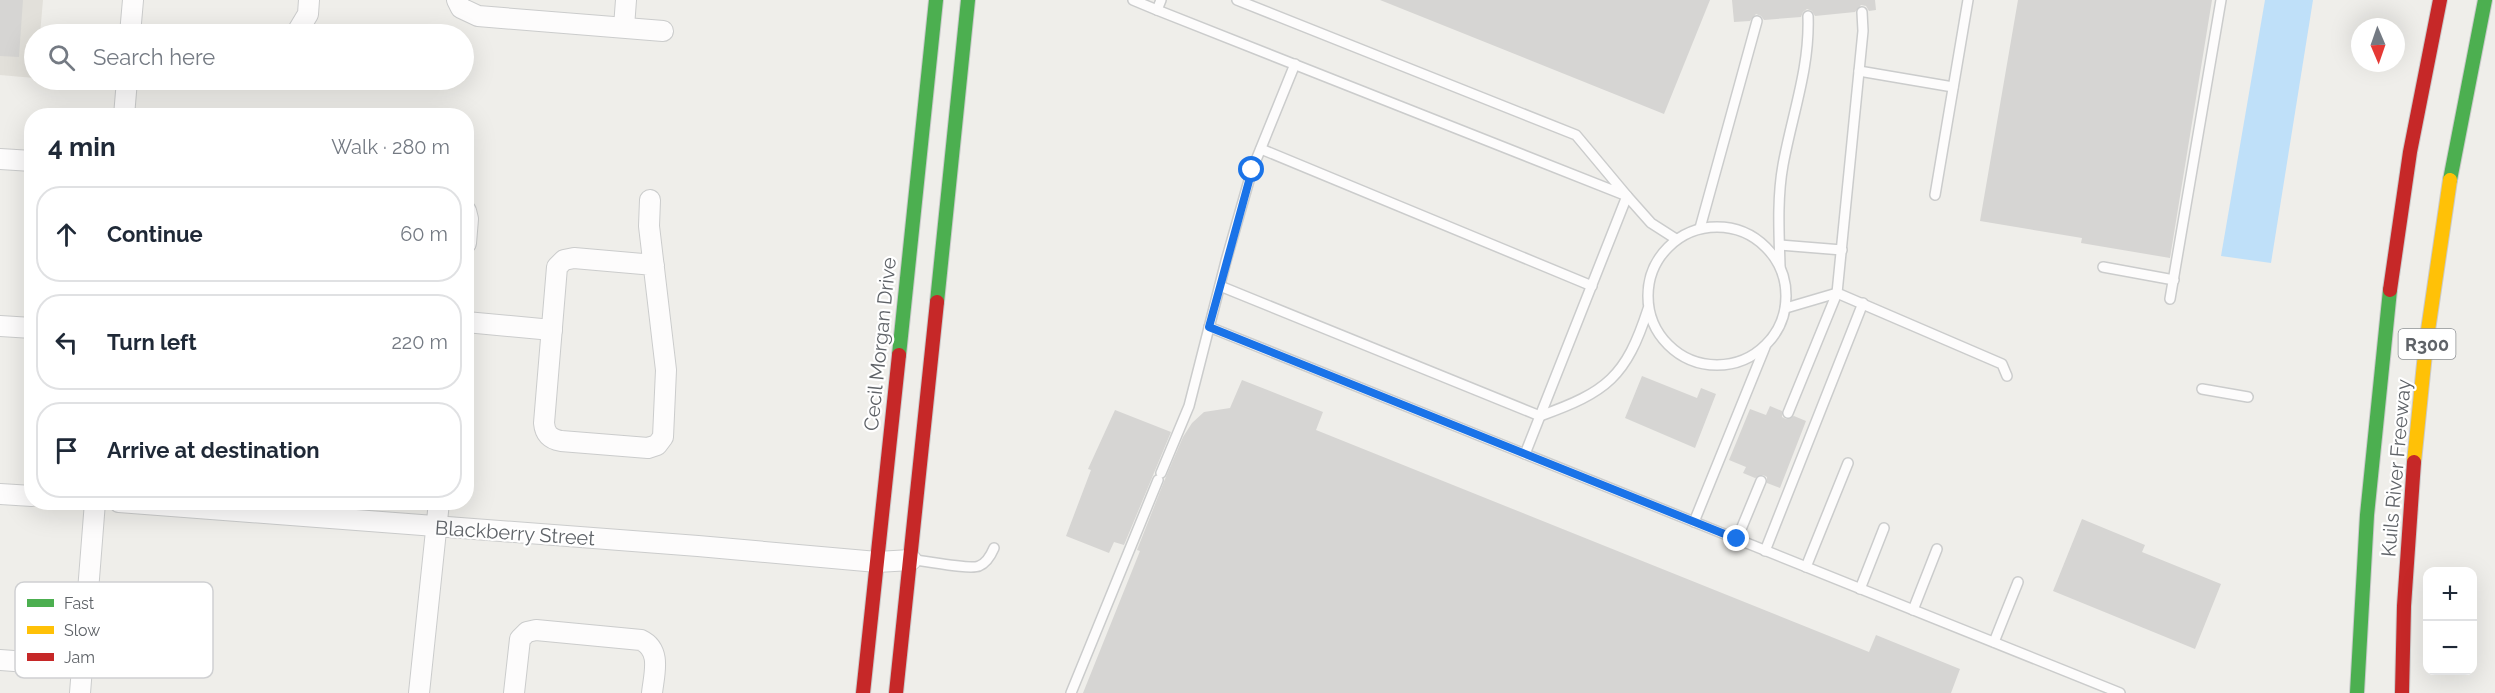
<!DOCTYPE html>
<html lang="en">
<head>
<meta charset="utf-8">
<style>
  :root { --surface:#fff; --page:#f2f2f3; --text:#1f2937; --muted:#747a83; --line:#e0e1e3 }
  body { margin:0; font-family:Raleway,sans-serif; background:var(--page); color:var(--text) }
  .controls { position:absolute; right:18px; bottom:18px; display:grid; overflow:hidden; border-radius:12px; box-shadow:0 6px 24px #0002 }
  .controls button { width:54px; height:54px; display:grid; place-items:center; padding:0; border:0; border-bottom:2px solid var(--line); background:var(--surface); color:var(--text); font:30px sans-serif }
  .compass { position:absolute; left:2351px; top:18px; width:54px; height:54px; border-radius:50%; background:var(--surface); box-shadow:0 6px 24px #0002; rotate:178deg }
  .stop { position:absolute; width:18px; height:18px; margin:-14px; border:4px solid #1a73e8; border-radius:50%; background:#fff }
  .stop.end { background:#1a73e8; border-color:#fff; box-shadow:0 2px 6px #0008 }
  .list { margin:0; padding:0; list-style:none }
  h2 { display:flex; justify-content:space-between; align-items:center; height:78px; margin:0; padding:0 24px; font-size:26px }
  h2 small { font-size:20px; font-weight:400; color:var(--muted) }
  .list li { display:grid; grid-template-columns:39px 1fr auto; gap:18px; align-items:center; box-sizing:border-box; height:96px; margin:0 12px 12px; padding:0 12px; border:2px solid var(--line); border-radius:24px }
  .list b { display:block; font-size:22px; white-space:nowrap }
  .list em { font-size:20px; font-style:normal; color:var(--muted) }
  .icon { flex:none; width:33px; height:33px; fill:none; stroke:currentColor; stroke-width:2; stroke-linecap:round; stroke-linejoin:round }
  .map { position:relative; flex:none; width:2495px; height:693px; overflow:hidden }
  .search { position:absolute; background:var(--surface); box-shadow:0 6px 24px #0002; left:24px; top:24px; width:450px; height:66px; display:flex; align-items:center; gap:15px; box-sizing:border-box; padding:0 21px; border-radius:33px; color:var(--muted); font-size:22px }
  .panel { position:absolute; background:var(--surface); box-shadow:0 6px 24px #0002; left:24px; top:108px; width:450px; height:402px; border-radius:24px }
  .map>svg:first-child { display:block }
  .education { fill:#e2e0da }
  .water { fill:#bfe0f9 }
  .building { fill:#d6d5d3 }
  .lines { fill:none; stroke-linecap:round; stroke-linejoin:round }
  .lane-casing { stroke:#cbcccc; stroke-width:12 }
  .street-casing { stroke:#cbcccc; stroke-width:22 }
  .fast-casing { stroke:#cacacb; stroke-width:16 }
  .slow-casing { stroke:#cacacb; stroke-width:16 }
  .jam-casing { stroke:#cacacb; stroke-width:16 }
  .lane { stroke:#fdfcfc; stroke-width:9 }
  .street { stroke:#fdfcfc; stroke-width:20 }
  .fast { stroke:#4caf50; stroke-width:14 }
  .slow { stroke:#ffc107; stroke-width:14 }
  .jam { stroke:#c62828; stroke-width:14 }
  .route { stroke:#1a73e8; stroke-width:8 }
  .labels { text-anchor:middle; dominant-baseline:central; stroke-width:4.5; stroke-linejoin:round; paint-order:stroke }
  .shield { fill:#fff; stroke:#8f9295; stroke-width:1.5 }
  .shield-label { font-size:18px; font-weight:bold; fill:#5f6368 }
  .street-label { font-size:20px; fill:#5f6368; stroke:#fff }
  .key { fill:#fff; stroke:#cfd0d2; stroke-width:1.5 }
  .key-label { font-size:16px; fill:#5f6368 }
</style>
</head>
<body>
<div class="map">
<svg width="2495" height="693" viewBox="0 0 2495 693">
  <rect width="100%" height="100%" fill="#efeeea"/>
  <polygon class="education" points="0,0 43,0 40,34 34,34 34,78 0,75"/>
  <polygon class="water" points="2265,0 2313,0 2271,263 2221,256"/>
  <g class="building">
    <polygon points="0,0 23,0 19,57 0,56"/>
    <polygon points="1380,0 1710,0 1664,114"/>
    <polygon points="1732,0 1875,0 1876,10 1869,11 1866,6 1861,5 1855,12 1815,16 1812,11 1807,9 1803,12 1801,17 1764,20 1761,16 1756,14 1750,21 1734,22"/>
    <polygon points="2018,0 2212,0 2170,258 2081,243 2082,238 1980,221"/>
    <polygon points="1642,376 1697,398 1701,388 1716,394 1695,448 1625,418"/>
    <polygon points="1242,380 1323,412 1316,430 1869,652 1876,635 1960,669 1951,693 1083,693 1140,551 1137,550 1165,479 1183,437 1192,423 1204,412 1230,408"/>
    <polygon points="1770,406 1782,411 1782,417 1786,419 1794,416 1806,421 1780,488 1767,483 1767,477 1763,475 1755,478 1743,473 1746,467 1729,460 1750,409 1766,415"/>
    <polygon points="1115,410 1171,432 1124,545 1114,542 1109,553 1066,536 1091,470 1088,469"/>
    <polygon points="2082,519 2145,545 2142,552 2221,584 2195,649 2053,591"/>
  </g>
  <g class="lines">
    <defs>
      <g id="lane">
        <polyline points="1133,0 1157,10"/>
        <polyline points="1161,0 1157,10 1627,196 1576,135 1237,0"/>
        <polyline points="1859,71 1953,87"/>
        <polyline points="1261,149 1592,286"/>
        <polyline points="1935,195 1968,0"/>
        <circle cx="1717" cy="296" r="69"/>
        <polyline points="1700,228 1757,21"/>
        <polyline points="1780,245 1842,250"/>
        <path d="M 1780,266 C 1779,233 1777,198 1783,165 C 1792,115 1810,68 1808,16"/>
        <polyline points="2103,267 2174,280"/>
        <path d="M 1220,286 L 1540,416 C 1607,392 1626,377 1648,309"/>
        <polyline points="2170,299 2221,0"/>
        <polyline points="1786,308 1837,293 2002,364 2007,376"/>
        <polyline points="1209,327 2120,693"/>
        <polyline points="2202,389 2248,397"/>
        <polyline points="1788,413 1837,293 1863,31 1862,12"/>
        <polyline points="1525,454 1627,196 1651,223 1676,239"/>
        <polyline points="1161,473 1189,406 1226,261 1252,170 1295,64"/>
        <polyline points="1694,522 1765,347"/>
        <polyline points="1737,539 1761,481"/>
        <polyline points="1765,551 1863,303"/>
        <path d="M 914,560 C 927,561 970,570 979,566 C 987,563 991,555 994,548"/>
        <polyline points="1806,567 1848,463"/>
        <polyline points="1860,589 1884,528"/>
        <polyline points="1913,610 1937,549"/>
        <polyline points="1994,642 2018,582"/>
        <polyline points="1071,693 1158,480"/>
      </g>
      <g id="street">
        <polyline points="457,0 461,8 478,16 663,31"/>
        <polyline points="624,27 626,0"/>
        <polyline points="130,34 133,0"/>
        <polyline points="296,34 308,14 309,0"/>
        <polyline points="124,116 127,80"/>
        <polyline points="0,159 32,161"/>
        <path d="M 650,200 L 649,226 L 666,370 L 663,437 L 657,445 L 648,448 L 561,441 C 550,439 545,434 544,423 L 557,267 L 564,260 L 574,258 L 654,265"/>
        <polyline points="466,211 468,219 466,243"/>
        <polyline points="466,322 552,330"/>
        <polyline points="0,326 32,328"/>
        <polyline points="0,494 32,496"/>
        <polyline points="119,502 698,546 877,562 911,560"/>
        <polyline points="0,660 82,666"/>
        <polyline points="80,693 95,502"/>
        <polyline points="419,693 439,502"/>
        <path d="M 514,693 L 520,639 L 527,632 L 536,630 L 641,640 C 662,650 654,674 652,693"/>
      </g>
      <g id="fast">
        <polyline points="2450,180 2485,0"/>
        <polyline points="937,302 968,0"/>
        <polyline points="899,355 936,0"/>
        <polyline points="2357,693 2367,515 2390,290"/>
      </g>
      <polyline id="slow" points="2414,462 2426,344 2450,180"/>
      <g id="jam">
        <polyline points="2390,290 2410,152 2440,0"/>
        <polyline points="863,693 899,355"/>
        <polyline points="896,693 937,302"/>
        <polyline points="2402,693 2404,606 2414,462"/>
      </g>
    </defs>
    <use href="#lane" class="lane-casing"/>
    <use href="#street" class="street-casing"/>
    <use href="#fast" class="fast-casing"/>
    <use href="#slow" class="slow-casing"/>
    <use href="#jam" class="jam-casing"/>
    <use href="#lane" class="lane"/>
    <use href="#street" class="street"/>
    <use href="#fast" class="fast"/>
    <use href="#slow" class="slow"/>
    <use href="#jam" class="jam"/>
  </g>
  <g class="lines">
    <polyline class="route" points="1252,170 1209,327 1737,539"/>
  </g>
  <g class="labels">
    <rect class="shield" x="2398.5" y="329" width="57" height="30" rx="4.5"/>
    <g class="shield-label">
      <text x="2427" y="344">R300</text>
    </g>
    <g class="street-label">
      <text transform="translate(880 344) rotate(-84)">Cecil Morgan Drive</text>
      <text transform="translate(2396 468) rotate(-85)">Kuils River Freeway</text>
      <text transform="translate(515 533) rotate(4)">Blackberry Street</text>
    </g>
  </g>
  <rect x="15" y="582" width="198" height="96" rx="9" class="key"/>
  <rect x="27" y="599" width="27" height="8" fill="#4caf50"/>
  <rect x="27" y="626" width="27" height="8" fill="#ffc107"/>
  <rect x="27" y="653" width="27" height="8" fill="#c62828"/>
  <g class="key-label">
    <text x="64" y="609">Fast</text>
    <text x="64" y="636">Slow</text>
    <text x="64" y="663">Jam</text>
  </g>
</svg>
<div class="controls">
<button>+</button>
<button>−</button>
</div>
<svg class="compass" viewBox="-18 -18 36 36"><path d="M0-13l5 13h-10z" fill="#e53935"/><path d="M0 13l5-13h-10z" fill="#747a83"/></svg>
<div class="stop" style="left:1252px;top:170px"></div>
<div class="stop end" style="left:1737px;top:539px"></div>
<div class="search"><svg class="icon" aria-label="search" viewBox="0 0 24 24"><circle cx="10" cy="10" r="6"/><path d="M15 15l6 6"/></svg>Search here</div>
<section class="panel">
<h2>4 min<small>Walk · 280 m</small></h2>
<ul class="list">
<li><svg class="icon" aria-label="ahead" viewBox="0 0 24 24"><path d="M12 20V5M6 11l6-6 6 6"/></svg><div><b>Continue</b></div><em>60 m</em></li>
<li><svg class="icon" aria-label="left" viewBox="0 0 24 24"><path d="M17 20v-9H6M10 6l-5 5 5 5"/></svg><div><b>Turn left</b></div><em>220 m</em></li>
<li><svg class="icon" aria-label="arrive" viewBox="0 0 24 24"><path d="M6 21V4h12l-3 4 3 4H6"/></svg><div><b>Arrive at destination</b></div></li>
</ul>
</section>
</div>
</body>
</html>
